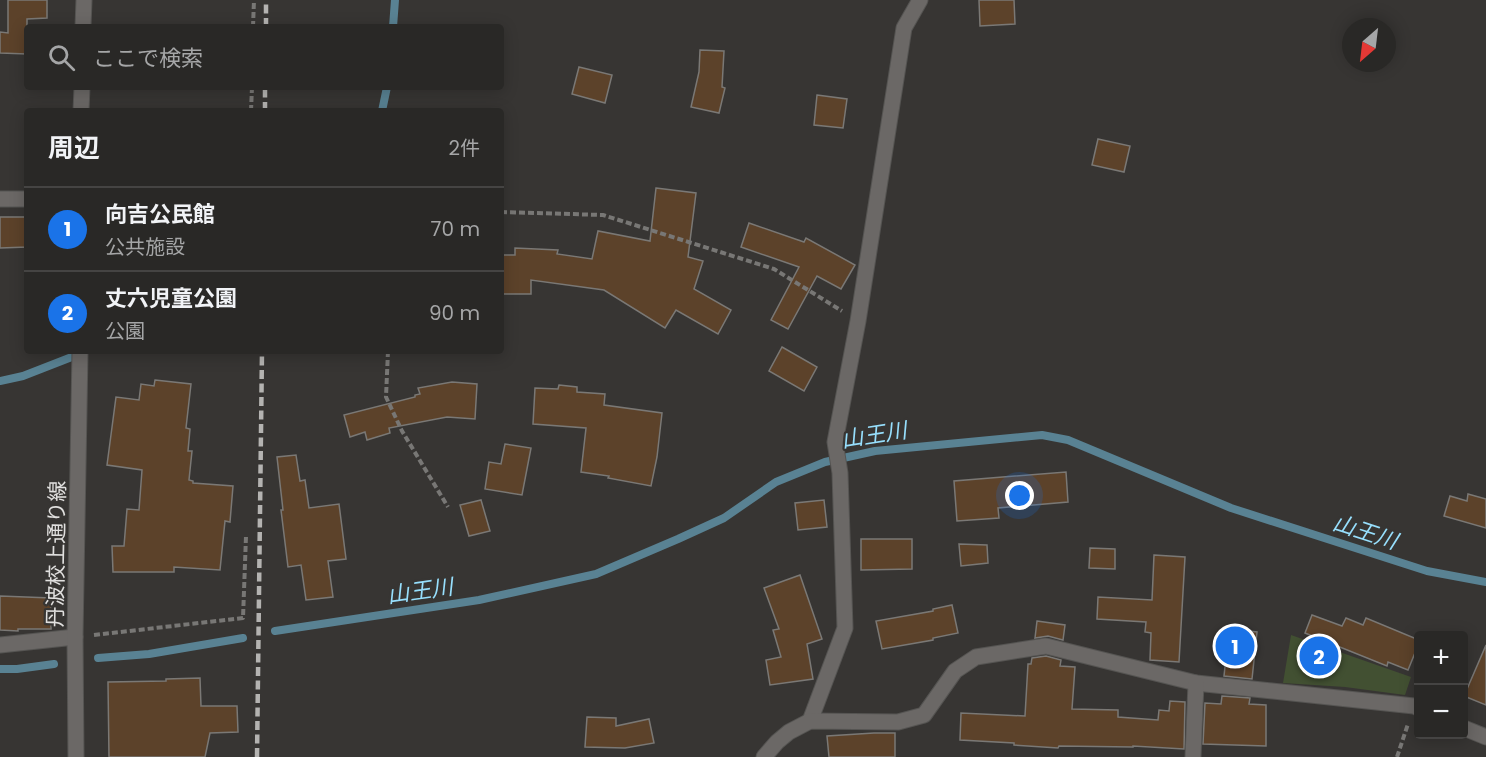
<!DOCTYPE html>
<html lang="ja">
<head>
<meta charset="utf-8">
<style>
  :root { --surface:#292826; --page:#353432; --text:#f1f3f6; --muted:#a5a6a7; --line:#454443; --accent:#1a73e8 }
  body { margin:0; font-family:Poppins,"Noto Sans JP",sans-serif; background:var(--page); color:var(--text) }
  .controls { position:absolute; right:18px; bottom:18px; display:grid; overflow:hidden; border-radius:6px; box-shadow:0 3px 15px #0003 }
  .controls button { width:54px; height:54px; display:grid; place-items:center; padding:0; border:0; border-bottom:2px solid var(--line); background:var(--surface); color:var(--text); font:30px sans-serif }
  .compass { position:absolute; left:1342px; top:18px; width:54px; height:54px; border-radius:50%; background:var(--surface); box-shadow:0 3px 15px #0003; rotate:208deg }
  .you { position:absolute; left:1020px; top:496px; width:21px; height:21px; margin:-15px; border:4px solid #fff; border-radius:50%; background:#1a73e8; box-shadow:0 0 0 9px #1a73e833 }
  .badge { display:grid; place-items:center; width:39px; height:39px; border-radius:50%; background:var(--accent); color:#fff; font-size:20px; font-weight:700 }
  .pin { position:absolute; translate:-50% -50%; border:3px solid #fff; box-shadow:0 2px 6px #0006 }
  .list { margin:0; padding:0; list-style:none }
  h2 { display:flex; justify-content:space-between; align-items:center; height:78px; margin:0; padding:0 24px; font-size:26px }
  h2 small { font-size:20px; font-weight:400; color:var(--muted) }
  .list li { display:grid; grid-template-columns:39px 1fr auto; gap:18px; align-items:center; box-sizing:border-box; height:84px; padding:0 24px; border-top:2px solid var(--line) }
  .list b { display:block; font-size:22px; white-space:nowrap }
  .list p { margin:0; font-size:20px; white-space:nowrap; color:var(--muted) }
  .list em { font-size:20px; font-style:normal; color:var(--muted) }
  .icon { flex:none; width:33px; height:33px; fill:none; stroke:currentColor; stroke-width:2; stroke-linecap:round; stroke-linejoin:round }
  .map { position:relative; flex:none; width:1486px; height:757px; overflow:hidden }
  .search { position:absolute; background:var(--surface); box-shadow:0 3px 15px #0003; left:24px; top:24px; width:480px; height:66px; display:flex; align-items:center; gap:15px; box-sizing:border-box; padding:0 21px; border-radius:6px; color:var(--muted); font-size:22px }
  .panel { position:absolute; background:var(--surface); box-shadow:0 3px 15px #0003; left:24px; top:108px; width:480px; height:246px; border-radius:6px }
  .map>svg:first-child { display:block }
  .green { fill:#425032 }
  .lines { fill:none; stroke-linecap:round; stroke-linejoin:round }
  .stream { stroke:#598293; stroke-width:8 }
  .building { fill:#5c422a; stroke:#7a7875; stroke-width:1.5 }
  .minor-casing { stroke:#555452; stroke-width:17 }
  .tertiary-casing { stroke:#555452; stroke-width:17 }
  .path { stroke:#787775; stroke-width:4; stroke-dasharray:6 3; stroke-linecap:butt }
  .minor { stroke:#6b6866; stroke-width:15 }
  .tertiary { stroke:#6b6866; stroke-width:15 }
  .rail { stroke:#b4b3b1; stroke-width:4.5; stroke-dasharray:9 4.5; stroke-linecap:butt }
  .labels { text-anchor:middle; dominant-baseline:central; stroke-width:4.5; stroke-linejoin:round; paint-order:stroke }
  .street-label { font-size:21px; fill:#e1e0df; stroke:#373533 }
  .water-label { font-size:22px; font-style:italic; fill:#97dffd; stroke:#373533 }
</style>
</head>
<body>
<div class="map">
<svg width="1486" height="757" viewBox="0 0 1486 757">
  <rect width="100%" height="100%" fill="#373533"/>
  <polygon class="green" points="1291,635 1411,677 1405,695 1345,687 1283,683"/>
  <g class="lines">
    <g class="stream">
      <polyline points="393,27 395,0"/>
      <polyline points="382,111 387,87"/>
      <polyline points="0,381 23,376 82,353"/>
      <polyline points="275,631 479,600 596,574 678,539 724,518 776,482 825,462 875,451 1042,435 1068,440 1231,508 1427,571 1486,582"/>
      <polyline points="98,658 149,654 243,638"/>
      <polyline points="0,669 17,669 54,664"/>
    </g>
  </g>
  <g class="building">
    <polygon points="8,0 47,0 47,18 27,19 27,54 0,53 0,32 8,33"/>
    <polygon points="979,0 1014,0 1015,24 980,26"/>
    <polygon points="700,50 724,51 722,87 725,88 719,113 691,107 699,72"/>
    <polygon points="579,67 612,75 605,103 572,94"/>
    <polygon points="817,95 847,99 843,128 814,125"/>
    <polygon points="1098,139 1130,146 1124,172 1092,165"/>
    <polygon points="656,188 696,193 688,257 703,261 694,289 731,310 718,334 676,310 665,328 604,290 531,280 531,294 501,294 501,255 515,255 515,248 558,250 557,254 592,259 598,231 650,241"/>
    <polygon points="0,217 27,217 27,247 0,248"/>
    <polygon points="749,223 804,242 806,238 855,265 841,289 817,276 788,329 771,320 799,267 741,247"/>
    <polygon points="782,347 817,367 804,391 769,371"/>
    <polygon points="155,380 191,384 186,428 190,429 188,451 192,451 189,480 193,481 193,483 233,486 230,522 225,521 220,570 174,567 174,572 113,572 112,546 124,546 127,509 139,510 142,470 107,465 116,397 139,400 141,384 154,386"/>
    <polygon points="452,382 477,384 475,419 447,417 389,428 390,433 367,440 365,432 350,437 344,415 415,397 415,395 420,394 418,388"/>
    <polygon points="559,385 577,387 577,392 605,394 604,405 662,413 657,457 651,486 608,478 609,476 581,472 586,428 533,424 535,388 558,389"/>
    <polygon points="505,444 531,448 522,495 485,489 489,462 501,464"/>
    <polygon points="296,455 300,481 305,480 309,508 339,504 346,559 328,561 333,597 306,600 301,565 288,567 281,510 283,510 277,457"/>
    <polygon points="1066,472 1068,502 998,508 999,518 957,521 954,481"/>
    <polygon points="1468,494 1486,499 1486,528 1444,516 1450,496 1467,501"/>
    <polygon points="481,500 490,531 469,536 460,505"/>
    <polygon points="824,500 827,527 798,530 795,503"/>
    <polygon points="861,539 912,539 912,569 861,570"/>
    <polygon points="959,544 987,545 988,563 961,566"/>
    <polygon points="1090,548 1115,549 1115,569 1089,568"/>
    <polygon points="1154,555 1185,557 1179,662 1150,660 1151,633 1145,632 1146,622 1097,619 1098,597 1152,600"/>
    <polygon points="800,575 822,639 807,644 813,679 770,685 766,660 781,657 773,630 779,629 764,588"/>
    <polygon points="0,596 51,598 51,629 18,629 18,631 0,630"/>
    <polygon points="952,605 958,633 933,638 933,640 882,649 876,621 933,611 933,609"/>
    <polygon points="1312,615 1342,626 1346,618 1363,625 1366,618 1419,640 1419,643 1408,670 1388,662 1387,666 1305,633"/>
    <polygon points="1037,621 1065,625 1063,640 1048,636 1035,638"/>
    <polygon points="1229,629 1257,632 1252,679 1224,676"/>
    <polygon points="1486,645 1486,705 1464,696"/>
    <polygon points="1046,656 1061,660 1060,666 1075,667 1072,709 1118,710 1118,717 1158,720 1159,710 1169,711 1170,701 1185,702 1184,749 1133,746 1133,747 1059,746 1058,748 1014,745 1014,743 960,740 961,713 1025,716 1028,664 1031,664 1032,658"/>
    <polygon points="200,678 201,706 237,706 238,732 210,733 205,757 109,757 108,682 166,681 166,679"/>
    <polygon points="1222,696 1250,698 1249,704 1266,705 1266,746 1203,744 1205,703 1221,704"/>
    <polygon points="587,717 616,718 616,726 649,719 654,743 625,748 585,747"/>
    <polygon points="874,733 895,733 895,757 829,757 827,736"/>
  </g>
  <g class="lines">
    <defs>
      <g id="minor">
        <polyline points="0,199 27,199"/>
        <polyline points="0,645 75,637"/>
        <polyline points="810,721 845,628 840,473 835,442 858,321 904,28 920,0"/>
        <polyline points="1464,728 1486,737"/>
        <polyline points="764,757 777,742 789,732 810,721 898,722 924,715 955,671 976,657 1046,646 1196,683 1414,706 1418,708"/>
        <polyline points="1193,757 1196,683"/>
      </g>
      <g id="tertiary">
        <polyline points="83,27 84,0"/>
        <polyline points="81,111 82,87"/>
        <polyline points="76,757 75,637 80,351"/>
      </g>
    </defs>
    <use href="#minor" class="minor-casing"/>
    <use href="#tertiary" class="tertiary-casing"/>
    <g class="path">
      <polyline points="253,27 254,0"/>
      <polyline points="251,111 252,87"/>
      <polyline points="501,212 603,215 774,269 842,311"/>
      <polyline points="388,351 386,397 402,431 448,507"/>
      <polyline points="94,635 243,618 246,536"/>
      <polyline points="1397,757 1408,724"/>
    </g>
    <use href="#minor" class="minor"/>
    <use href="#tertiary" class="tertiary"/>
    <g class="rail">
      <polyline points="266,27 266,0"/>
      <polyline points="265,111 265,87"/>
      <polyline points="257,757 262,351"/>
    </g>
  </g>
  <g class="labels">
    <g class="street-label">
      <text transform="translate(56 554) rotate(-89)">丹波校上通り線</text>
    </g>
    <g class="water-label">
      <text transform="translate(874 435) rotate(-9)">山王川</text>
      <text transform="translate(1365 532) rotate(18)">山王川</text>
      <text transform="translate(420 591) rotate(-8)">山王川</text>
    </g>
  </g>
</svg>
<div class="controls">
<button>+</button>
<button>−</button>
</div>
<svg class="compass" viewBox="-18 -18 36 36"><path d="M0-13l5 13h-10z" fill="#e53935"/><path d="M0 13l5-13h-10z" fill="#a5a6a7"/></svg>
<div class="you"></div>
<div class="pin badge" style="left:1235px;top:646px">1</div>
<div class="pin badge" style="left:1319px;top:656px">2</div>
<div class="search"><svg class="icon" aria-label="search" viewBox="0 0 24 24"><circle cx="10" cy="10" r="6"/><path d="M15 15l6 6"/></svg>ここで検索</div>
<section class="panel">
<h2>周辺<small>2件</small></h2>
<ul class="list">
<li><span class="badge">1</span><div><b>向吉公民館</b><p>公共施設</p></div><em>70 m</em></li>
<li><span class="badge">2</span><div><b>丈六児童公園</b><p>公園</p></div><em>90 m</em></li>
</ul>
</section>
</div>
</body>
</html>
